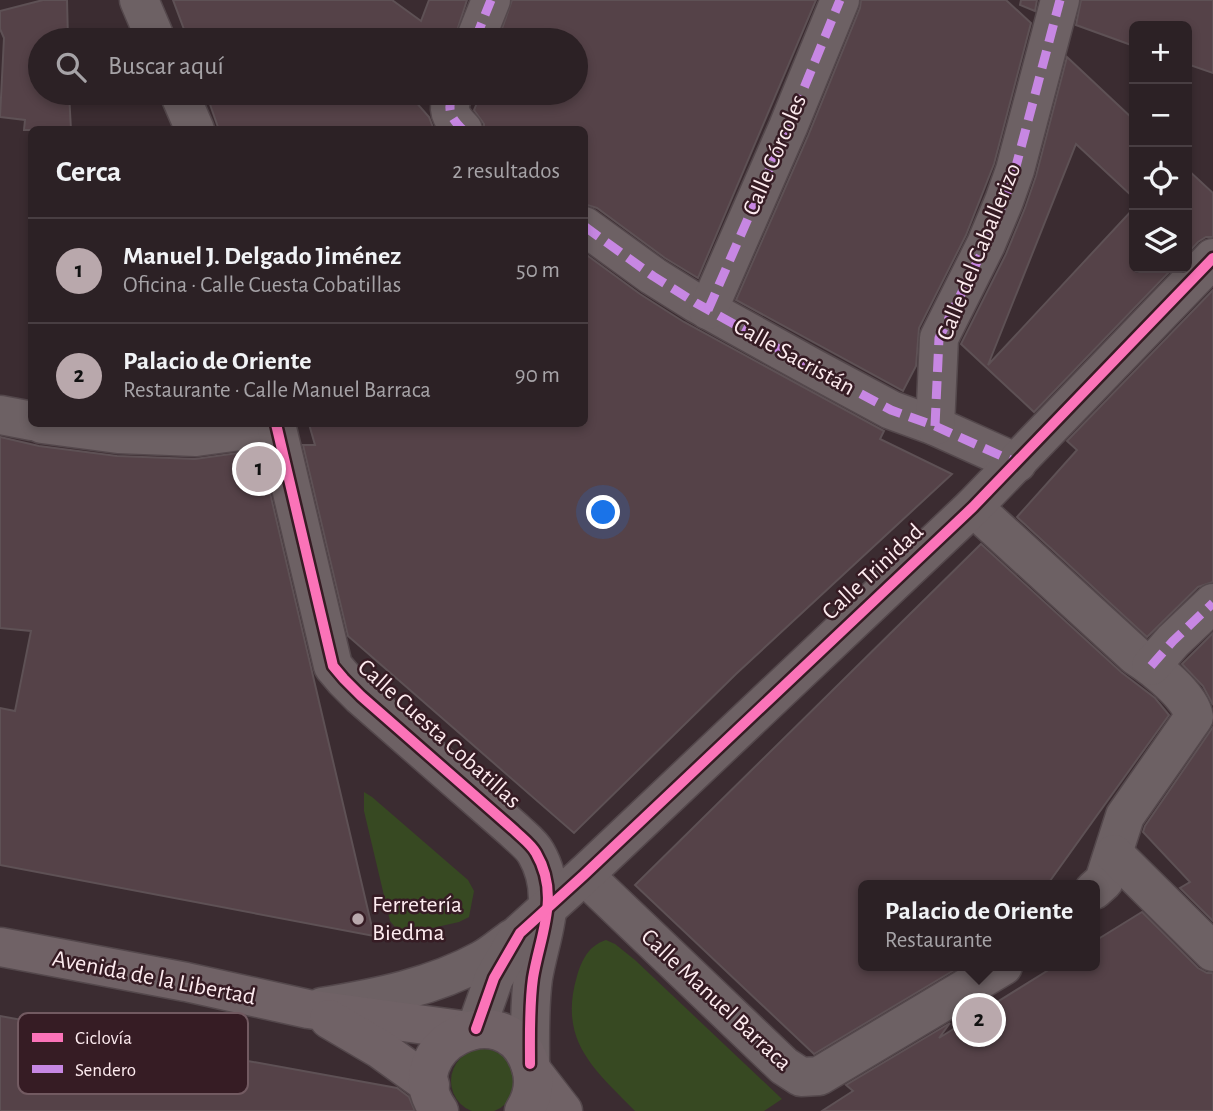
<!DOCTYPE html>
<html lang="es">
<head>
<meta charset="utf-8">
<style>
  :root { --surface:#2c2125; --page:#34292d; --text:#f1f3f6; --muted:#a6a3a7; --line:#483e42; --accent:#b9a8ac }
  body { margin:0; font-family:"Alegreya Sans",sans-serif; background:var(--page); color:var(--text) }
  .controls { position:absolute; right:21px; top:21px; display:grid; overflow:hidden; border-radius:10px; box-shadow:0 4px 10px #0003 }
  .controls button { width:63px; height:63px; display:grid; place-items:center; padding:0; border:0; border-bottom:2px solid var(--line); background:var(--surface); color:var(--text); font:35px sans-serif }
  .you { position:absolute; left:604px; top:513px; width:24px; height:24px; margin:-18px; border:5px solid #fff; border-radius:50%; background:#1a73e8; box-shadow:0 0 0 10px #1a73e833 }
  .badge { display:grid; place-items:center; width:46px; height:46px; border-radius:50%; background:var(--accent); color:#111; font-size:23px; font-weight:700 }
  .pin { position:absolute; translate:-50% -50%; border:4px solid #fff; box-shadow:0 2px 7px #0006 }
  .popup { position:absolute; left:858px; top:880px; width:242px; height:91px; box-sizing:border-box; display:grid; place-content:center; border-radius:10px; background:var(--surface); filter:drop-shadow(0 2px 5px #0005); font-size:23px; white-space:nowrap; color:var(--muted) }
  .popup b { font-size:26px; color:var(--text) }
  .popup::after { content:''; position:absolute; left:50%; top:100%; margin-left:-14px; border:14px solid transparent; border-top-color:var(--surface) }
  .list { margin:0; padding:0; list-style:none }
  h2 { display:flex; justify-content:space-between; align-items:center; height:91px; margin:0; padding:0 28px; font-size:30px }
  h2 small { font-size:23px; font-weight:400; color:var(--muted) }
  .list li { display:grid; grid-template-columns:46px 1fr auto; gap:21px; align-items:center; box-sizing:border-box; height:105px; padding:0 28px; border-top:2px solid var(--line) }
  .list b { display:block; font-size:26px; white-space:nowrap }
  .list p { margin:0; font-size:23px; white-space:nowrap; color:var(--muted) }
  .list em { font-size:23px; font-style:normal; color:var(--muted) }
  .icon { flex:none; width:38px; height:38px; fill:none; stroke:currentColor; stroke-width:2; stroke-linecap:round; stroke-linejoin:round }
  .map { position:relative; flex:none; width:1213px; height:1111px; overflow:hidden }
  .search { position:absolute; background:var(--surface); box-shadow:0 4px 10px #0003; left:28px; top:28px; width:560px; height:77px; display:flex; align-items:center; gap:18px; box-sizing:border-box; padding:0 24px; border-radius:38px; color:var(--muted); font-size:26px }
  .panel { position:absolute; background:var(--surface); box-shadow:0 4px 10px #0003; left:28px; top:126px; width:560px; height:301px; border-radius:10px }
  .map>svg:first-child { display:block }
  .green { fill:#374922 }
  .building { fill:#554248; stroke:#5e5155; stroke-width:2 }
  .lines { fill:none; stroke-linecap:round; stroke-linejoin:round }
  .minor-casing { stroke:#54484c; stroke-width:41 }
  .major-casing { stroke:#54484c; stroke-width:41 }
  .minor { stroke:#6d6164; stroke-width:38 }
  .major { stroke:#706266; stroke-width:38 }
  .quiet { stroke:#c787e3; stroke-width:9; stroke-dasharray:18 9; stroke-linecap:butt }
  .cycleway-casing { stroke:#361c24; stroke-width:15 }
  .cycleway { stroke:#fb73b8; stroke-width:10 }
  .poi-dot { fill:#b9a8ac; stroke:#361c24; stroke-width:2.5 }
  .labels { text-anchor:middle; dominant-baseline:central; stroke-width:5; stroke-linejoin:round; paint-order:stroke }
  .street-label { font-size:24px; fill:#fdebef; stroke:#361c24 }
  .poi-label { font-size:24px; fill:#fdebef; stroke:#361c24; text-anchor:start }
  .key { fill:#361c24; stroke:#725a61; stroke-width:2 }
  .key-label { font-size:19px; fill:#fdebef }
</style>
</head>
<body>
<div class="map">
<svg width="1213" height="1111" viewBox="0 0 1213 1111">
  <rect width="100%" height="100%" fill="#3b2c31"/>
  <g class="green">
    <polygon points="364,792 372,797 468,880 474,891 469,917 459,922 406,934 399,932 390,921 364,811"/>
    <path d="M 606,940 L 615,944 L 635,960 L 782,1099 L 764,1111 L 635,1111 C 594,1069 558,1041 577,976 C 582,960 588,946 606,940 Z"/>
    <circle cx="483" cy="1081" r="32"/>
  </g>
  <g class="building">
    <polygon points="43,0 67,0 68,40 40,40 40,93 69,93 71,130 24,130 25,120 0,117 4,38 0,29 0,11"/>
    <polygon points="173,0 392,0 421,21 429,0 467,0 454,40 188,40"/>
    <polygon points="512,0 816,0 698,278 665,258 597,208 584,204 584,130 484,130 484,124 474,110 481,93 576,93 576,40 498,40"/>
    <polygon points="861,0 1006,0 1031,23 994,164 966,235 919,328 916,366 903,391 736,300 808,136 860,8"/>
    <polygon points="1021,0 1037,0 1035,11 1020,5"/>
    <polygon points="1081,0 1213,0 1213,73 1187,64 1187,26 1134,26 1134,46 1076,25"/>
    <polygon points="1067,57 1134,120 1134,198 1076,144 988,365 1134,208 1134,268 1173,268 1034,412 961,344 1006,254 1025,208 1036,176"/>
    <polygon points="206,93 408,93 429,117 434,130 219,130"/>
    <polygon points="1187,169 1213,193 1213,237 1206,237 1198,242 1187,254"/>
    <polygon points="584,253 640,294 684,322 884,431 880,439 952,474 736,674 574,833 348,636 303,445 315,445 309,424 584,424"/>
    <polygon points="1213,290 1213,582 1198,587 1147,637 1017,517 1077,450 1067,441"/>
    <polygon points="0,437 39,446 117,456 195,459 260,450 374,936 0,865 0,708 15,711 31,631 0,628"/>
    <polygon points="981,544 1121,672 1155,698 1169,715 1047,885 864,885 864,966 961,966 814,1054 635,885"/>
    <polygon points="1213,633 1213,705 1203,686 1182,664"/>
    <polygon points="1213,727 1213,921 1180,888 1190,882 1143,832 1145,826"/>
    <polygon points="1142,912 1198,968 1207,973 1213,973 1213,1111 822,1111 853,1091 846,1085 950,1023 939,1038 1055,966 1095,966 1095,941"/>
    <polygon points="0,1016 397,1088 409,1097 415,1111 0,1111"/>
  </g>
  <g class="lines">
    <defs>
      <g id="minor">
        <polyline points="139,0 156,40"/>
        <polyline points="475,40 491,0"/>
        <polyline points="179,93 195,130"/>
        <path d="M 454,93 C 446,109 450,117 463,130"/>
        <polyline points="584,226 653,276 696,303 813,368 891,410 935,426 1017,463"/>
        <polyline points="708,310 788,127 840,0"/>
        <polyline points="0,415 32,421"/>
        <polyline points="42,424 118,434 196,437 277,426"/>
        <path d="M 276,424 L 333,666 L 344,679 L 361,696 L 514,830 C 521,837 531,844 536,853 C 561,896 540,935 533,978 C 529,1007 530,1036 530,1064"/>
        <polyline points="935,426 939,338 986,244 1004,201 1015,170 1060,0"/>
        <path d="M 973,507 L 1136,656 C 1153,667 1190,695 1194,717 L 1125,816 L 1104,881 L 1094,890"/>
        <polyline points="1151,666 1173,641 1213,603"/>
        <polyline points="1114,854 1213,952"/>
        <polyline points="584,875 784,1066 801,1077 819,1076 1003,966"/>
        <path d="M 322,1007 C 376,998 433,987 482,960 C 493,954 503,945 513,938"/>
        <polyline points="476,1029 494,978 520,933 584,875 973,507 1213,258"/>
      </g>
      <g id="major">
        <polyline points="0,947 186,982 308,1009 469,1031"/>
        <polyline points="329,1019 380,1049 430,1085"/>
        <polyline points="532,1071 563,1111"/>
        <path d="M 439,1111 C 393,1047 505,990 530,1064 C 536,1081 533,1097 524,1111"/>
      </g>
    </defs>
    <use href="#minor" class="minor-casing"/>
    <use href="#major" class="major-casing"/>
    <use href="#minor" class="minor"/>
    <use href="#major" class="major"/>
    <g class="quiet">
      <polyline points="475,40 491,0"/>
      <path d="M 454,93 C 446,109 450,117 463,130"/>
      <polyline points="584,226 653,276 696,303 813,368 891,410 935,426 1017,463"/>
      <polyline points="708,310 788,127 840,0"/>
      <polyline points="935,426 939,338 986,244 1004,201 1015,170 1060,0"/>
      <polyline points="1151,666 1173,641 1213,603"/>
    </g>
    <defs>
      <g id="cycleway">
        <path d="M 276,424 L 333,666 L 344,679 L 361,696 L 514,830 C 521,837 531,844 536,853 C 561,896 540,935 533,978 C 529,1007 530,1036 530,1064"/>
        <polyline points="476,1029 494,978 520,933 584,875 973,507 1213,258"/>
      </g>
    </defs>
    <use href="#cycleway" class="cycleway-casing"/>
    <use href="#cycleway" class="cycleway"/>
  </g>
  <circle class="poi-dot" cx="358" cy="919" r="7"/>
  <g class="labels">
    <g class="street-label">
      <text transform="translate(775 155) rotate(-67)">Calle Córcoles</text>
      <text transform="translate(979 252) rotate(-68)">Calle del Caballerizo</text>
      <text transform="translate(794 357) rotate(29)">Calle Sacristán</text>
      <text transform="translate(873 572) rotate(-43)">Calle Trinidad</text>
      <text transform="translate(439 734) rotate(42)">Calle Cuesta Cobatillas</text>
      <text transform="translate(154 978) rotate(11)">Avenida de la Libertad</text>
      <text transform="translate(716 1000) rotate(43)">Calle Manuel Barraca</text>
    </g>
    <g class="poi-label">
      <text x="372" y="905">Ferretería<tspan x="372" dy="28">Biedma</tspan></text>
    </g>
  </g>
  <rect x="18" y="1013" width="230" height="81" rx="10" class="key"/>
  <rect x="32" y="1033" width="31" height="9" fill="#fb73b8"/>
  <rect x="32" y="1065" width="31" height="8" fill="#c787e3"/>
  <g class="key-label">
    <text x="75" y="1044">Ciclovía</text>
    <text x="75" y="1076">Sendero</text>
  </g>
</svg>
<div class="controls">
<button>+</button>
<button>−</button>
<button><svg class="icon" aria-label="locate" viewBox="0 0 24 24"><circle cx="12" cy="12" r="6"/><path d="M12 2v4M12 18v4M2 12h4M18 12h4"/></svg></button>
<button><svg class="icon" aria-label="layers" viewBox="0 0 24 24"><path d="M12 4l9 5-9 5-9-5zM3 14l9 5 9-5"/></svg></button>
</div>
<div class="you"></div>
<div class="pin badge" style="left:259px;top:469px">1</div>
<div class="pin badge" style="left:979px;top:1020px">2</div>
<div class="popup"><b>Palacio de Oriente</b>Restaurante</div>
<div class="search"><svg class="icon" aria-label="search" viewBox="0 0 24 24"><circle cx="10" cy="10" r="6"/><path d="M15 15l6 6"/></svg>Buscar aquí</div>
<section class="panel">
<h2>Cerca<small>2 resultados</small></h2>
<ul class="list">
<li><span class="badge">1</span><div><b>Manuel J. Delgado Jiménez</b><p>Oficina · Calle Cuesta Cobatillas</p></div><em>50 m</em></li>
<li><span class="badge">2</span><div><b>Palacio de Oriente</b><p>Restaurante · Calle Manuel Barraca</p></div><em>90 m</em></li>
</ul>
</section>
</div>
</body>
</html>
